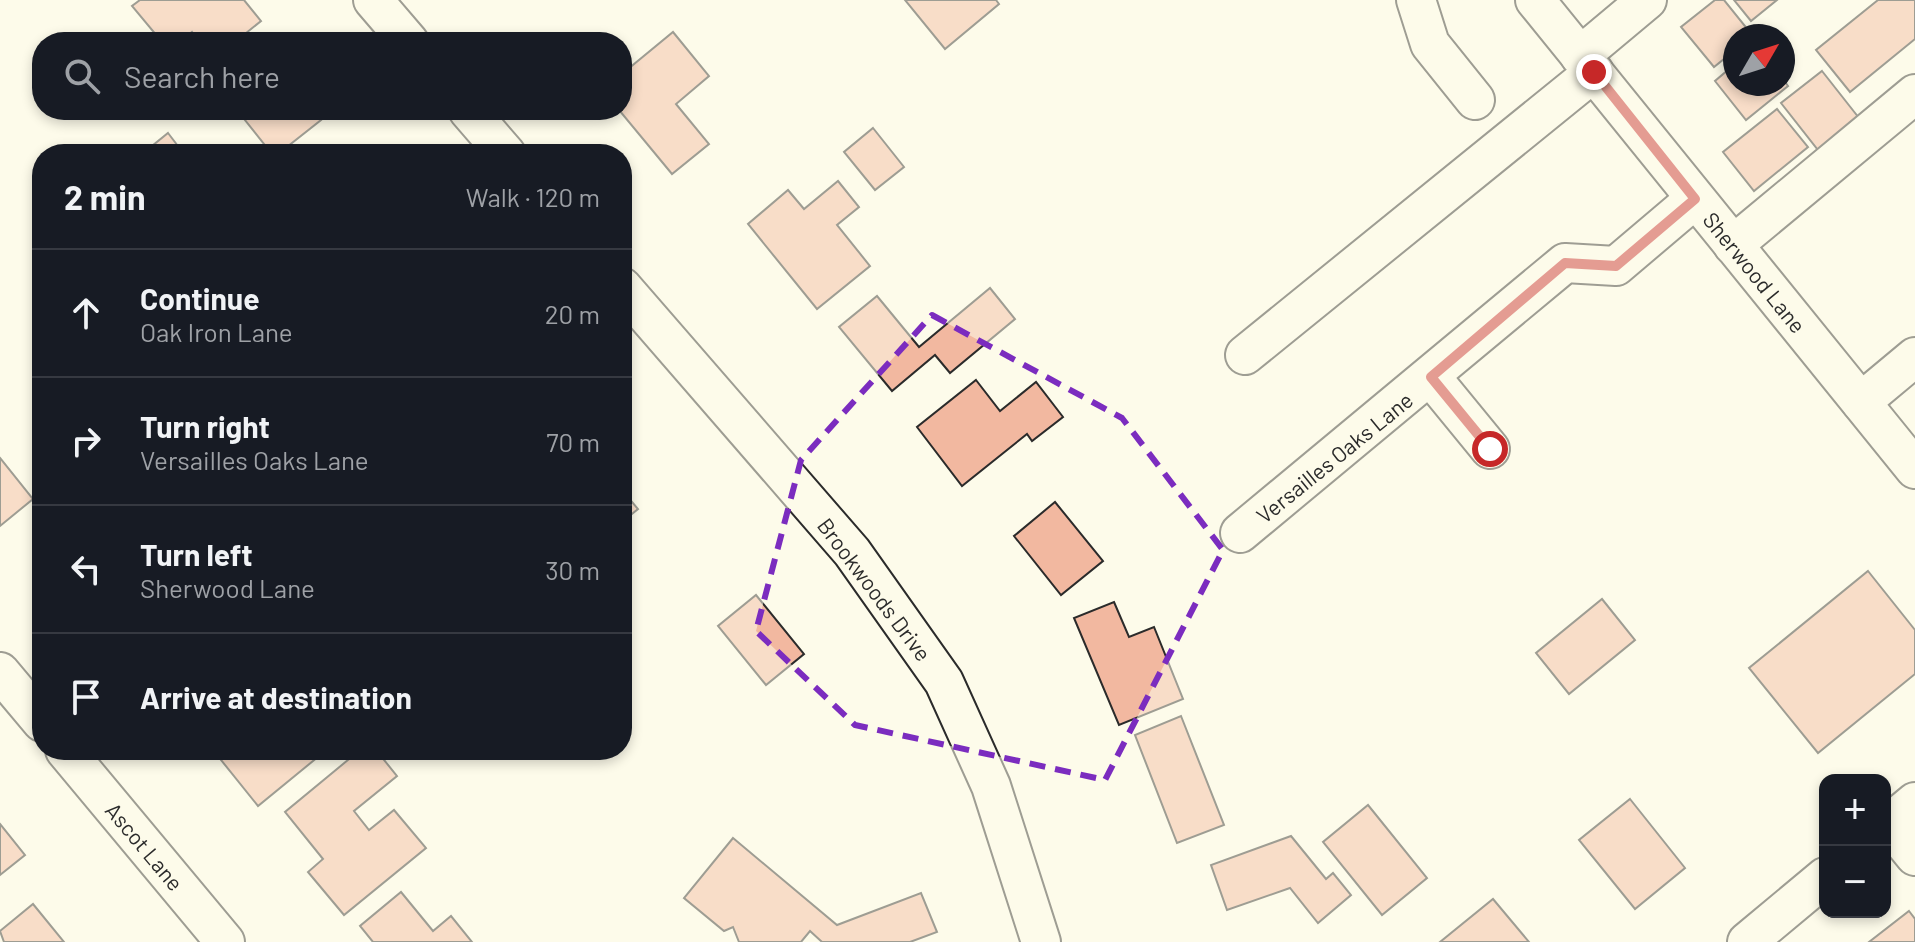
<!DOCTYPE html>
<html lang="en">
<head>
<meta charset="utf-8">
<style>
  :root { --surface:#171b24; --page:#20242c; --text:#f1f3f6; --muted:#9ea1a6; --line:#363941 }
  body { margin:0; font-family:Barlow,sans-serif; background:var(--page); color:var(--text) }
  .controls { position:absolute; right:24px; bottom:24px; display:grid; overflow:hidden; border-radius:16px; box-shadow:0 4px 12px #0003 }
  .controls button { width:72px; height:72px; display:grid; place-items:center; padding:0; border:0; border-bottom:2px solid var(--line); background:var(--surface); color:var(--text); font:40px sans-serif }
  .compass { position:absolute; left:1723px; top:24px; width:72px; height:72px; border-radius:50%; background:var(--surface); box-shadow:0 4px 12px #0003; rotate:51deg }
  .stop { position:absolute; width:24px; height:24px; margin:-18px; border:6px solid #c62828; border-radius:50%; background:#fff }
  .stop.end { background:#c62828; border-color:#fff; box-shadow:0 2px 8px #0008 }
  .list { margin:0; padding:0; list-style:none }
  h2 { display:flex; justify-content:space-between; align-items:center; height:104px; margin:0; padding:0 32px; font-size:34px }
  h2 small { font-size:26px; font-weight:400; color:var(--muted) }
  .list li { display:grid; grid-template-columns:52px 1fr auto; gap:24px; align-items:center; box-sizing:border-box; height:128px; padding:0 32px; border-top:2px solid var(--line) }
  .list b { display:block; font-size:30px; white-space:nowrap }
  .list p { margin:0; font-size:26px; white-space:nowrap; color:var(--muted) }
  .list em { font-size:26px; font-style:normal; color:var(--muted) }
  .icon { flex:none; width:44px; height:44px; fill:none; stroke:currentColor; stroke-width:2; stroke-linecap:round; stroke-linejoin:round }
  .map { position:relative; flex:none; width:1915px; height:942px; overflow:hidden }
  .search { position:absolute; background:var(--surface); box-shadow:0 4px 12px #0003; left:32px; top:32px; width:600px; height:88px; display:flex; align-items:center; gap:20px; box-sizing:border-box; padding:0 28px; border-radius:32px; color:var(--muted); font-size:30px }
  .panel { position:absolute; background:var(--surface); box-shadow:0 4px 12px #0003; left:32px; top:144px; width:600px; height:616px; border-radius:32px }
  .map>svg:first-child { display:block }
  .building { fill:#f2b8a0; stroke:#2b2b2b; stroke-width:2 }
  .lines { fill:none; stroke-linecap:round; stroke-linejoin:round }
  .minor-casing { stroke:#2b2b2b; stroke-width:42 }
  .minor { stroke:#fdfbea; stroke-width:38 }
  .route { stroke:#c62828; stroke-width:10 }
  .marked { fill:none; stroke:#7b2cbf; stroke-width:6; stroke-dasharray:16 10; stroke-linejoin:round }
  .labels { text-anchor:middle; dominant-baseline:central; stroke-width:6; stroke-linejoin:round; paint-order:stroke }
  .street-label { font-size:22px; fill:#2b2b2b; stroke:#fdfbea }
</style>
</head>
<body>
<div class="map">
<svg width="1915" height="942" viewBox="0 0 1915 942">
  <rect width="100%" height="100%" fill="#fdfbea"/>
  <g class="building">
    <polygon points="140,0 244,0 261,21 235,42 200,42 192,32 179,42 162,42 132,6"/>
    <polygon points="905,0 996,0 999,4 945,49"/>
    <polygon points="1715,0 1724,0 1753,36 1735,36 1735,50 1714,67 1681,27"/>
    <polygon points="1734,0 1777,0 1751,21"/>
    <polygon points="1878,0 1915,0 1915,39 1850,92 1816,50"/>
    <polygon points="673,32 709,76 676,104 709,144 672,174 619,110 622,110 622,74"/>
    <polygon points="1735,64 1735,84 1783,84 1783,79 1788,86 1746,120 1715,81"/>
    <polygon points="1822,71 1859,118 1818,150 1781,103"/>
    <polygon points="1777,109 1808,147 1754,191 1723,152"/>
    <polygon points="237,110 313,110 321,120 278,154 272,154"/>
    <polygon points="873,128 904,167 875,190 844,152"/>
    <polygon points="168,133 184,154 158,154 152,146"/>
    <polygon points="838,181 859,207 837,225 870,266 817,309 748,224 788,190 804,209"/>
    <polygon points="990,288 1015,319 950,373 935,355 892,391 839,327 877,296 919,347"/>
    <polygon points="976,380 1000,411 1036,382 1063,417 1032,441 1027,434 962,486 917,427"/>
    <polygon points="0,458 33,499 0,526"/>
    <polygon points="622,490 638,509 622,522"/>
    <polygon points="1055,502 1103,561 1061,595 1014,536"/>
    <polygon points="1868,571 1915,630 1915,674 1818,753 1749,668"/>
    <polygon points="756,595 804,654 766,685 718,626"/>
    <polygon points="1602,599 1635,640 1569,694 1536,653"/>
    <polygon points="1114,602 1129,637 1154,627 1183,699 1119,725 1074,618"/>
    <polygon points="1181,716 1224,825 1177,843 1135,735"/>
    <polygon points="213,750 323,750 324,752 258,806"/>
    <polygon points="360,750 376,750 397,776 354,811 369,830 394,810 426,848 344,915 308,872 323,859 285,812"/>
    <polygon points="1630,799 1685,868 1635,909 1579,840"/>
    <polygon points="1368,805 1427,878 1382,915 1323,842"/>
    <polygon points="0,824 25,855 0,875"/>
    <polygon points="1291,836 1326,879 1333,873 1351,895 1318,923 1290,888 1227,910 1211,865"/>
    <polygon points="733,838 837,925 921,893 937,932 910,942 822,942 810,931 801,942 739,942 733,927 724,931 684,898"/>
    <polygon points="401,892 433,931 451,916 472,942 373,942 360,926"/>
    <polygon points="1493,899 1529,942 1440,942"/>
    <polygon points="33,904 64,942 4,942 0,931"/>
    <polygon points="1909,911 1915,919 1915,942 1869,942"/>
  </g>
  <g class="lines">
    <defs>
      <g id="minor">
        <polyline points="373,0 409,42"/>
        <polyline points="1416,0 1430,44 1475,100"/>
        <polyline points="1535,0 1915,469"/>
        <polyline points="1580,56 1647,0"/>
        <polyline points="468,110 506,154"/>
        <polyline points="1733,245 1915,94"/>
        <polyline points="622,287 852,552 944,682 991,786 1041,942"/>
        <polyline points="1245,355 1594,72"/>
        <polyline points="1431,377 1490,449"/>
        <polyline points="1861,402 1915,357"/>
        <polyline points="1240,533 1565,263 1616,266 1695,199"/>
        <polyline points="0,672 42,722"/>
        <polyline points="65,750 225,942"/>
        <polyline points="1889,824 1915,856"/>
        <polyline points="1885,827 1915,802"/>
        <polyline points="1747,942 1825,877"/>
      </g>
    </defs>
    <use href="#minor" class="minor-casing"/>
    <use href="#minor" class="minor"/>
  </g>
  <g class="lines">
    <polyline class="route" points="1490,449 1431,377 1565,263 1616,266 1695,199 1594,72"/>
  </g>
  <path d="M0 0H1915V942H0ZM 932,315 L 1122,418 L 1223,550 L 1105,780 L 855,725 L 756,631 L 801,460 Z" fill="#fdfbea" fill-opacity=".55" fill-rule="evenodd"/>
  <path class="marked" d="M 932,315 L 1122,418 L 1223,550 L 1105,780 L 855,725 L 756,631 L 801,460 Z"/>
  <g class="labels">
    <g class="street-label">
      <text transform="translate(1755 272) rotate(51)">Sherwood Lane</text>
      <text transform="translate(1334 457) rotate(-39)">Versailles Oaks Lane</text>
      <text transform="translate(875 589) rotate(53)">Brookwoods Drive</text>
      <text transform="translate(145 846) rotate(50)">Ascot Lane</text>
    </g>
  </g>
</svg>
<div class="controls">
<button>+</button>
<button>−</button>
</div>
<svg class="compass" viewBox="-18 -18 36 36"><path d="M0-13l5 13h-10z" fill="#e53935"/><path d="M0 13l5-13h-10z" fill="#9ea1a6"/></svg>
<div class="stop" style="left:1490px;top:449px"></div>
<div class="stop end" style="left:1594px;top:72px"></div>
<div class="search"><svg class="icon" aria-label="search" viewBox="0 0 24 24"><circle cx="10" cy="10" r="6"/><path d="M15 15l6 6"/></svg>Search here</div>
<section class="panel">
<h2>2 min<small>Walk · 120 m</small></h2>
<ul class="list">
<li><svg class="icon" aria-label="ahead" viewBox="0 0 24 24"><path d="M12 20V5M6 11l6-6 6 6"/></svg><div><b>Continue</b><p>Oak Iron Lane</p></div><em>20 m</em></li>
<li><svg class="icon" aria-label="right" viewBox="0 0 24 24"><path d="M7 20v-9h11M14 6l5 5-5 5"/></svg><div><b>Turn right</b><p>Versailles Oaks Lane</p></div><em>70 m</em></li>
<li><svg class="icon" aria-label="left" viewBox="0 0 24 24"><path d="M17 20v-9H6M10 6l-5 5 5 5"/></svg><div><b>Turn left</b><p>Sherwood Lane</p></div><em>30 m</em></li>
<li><svg class="icon" aria-label="arrive" viewBox="0 0 24 24"><path d="M6 21V4h12l-3 4 3 4H6"/></svg><div><b>Arrive at destination</b></div></li>
</ul>
</section>
</div>
</body>
</html>
